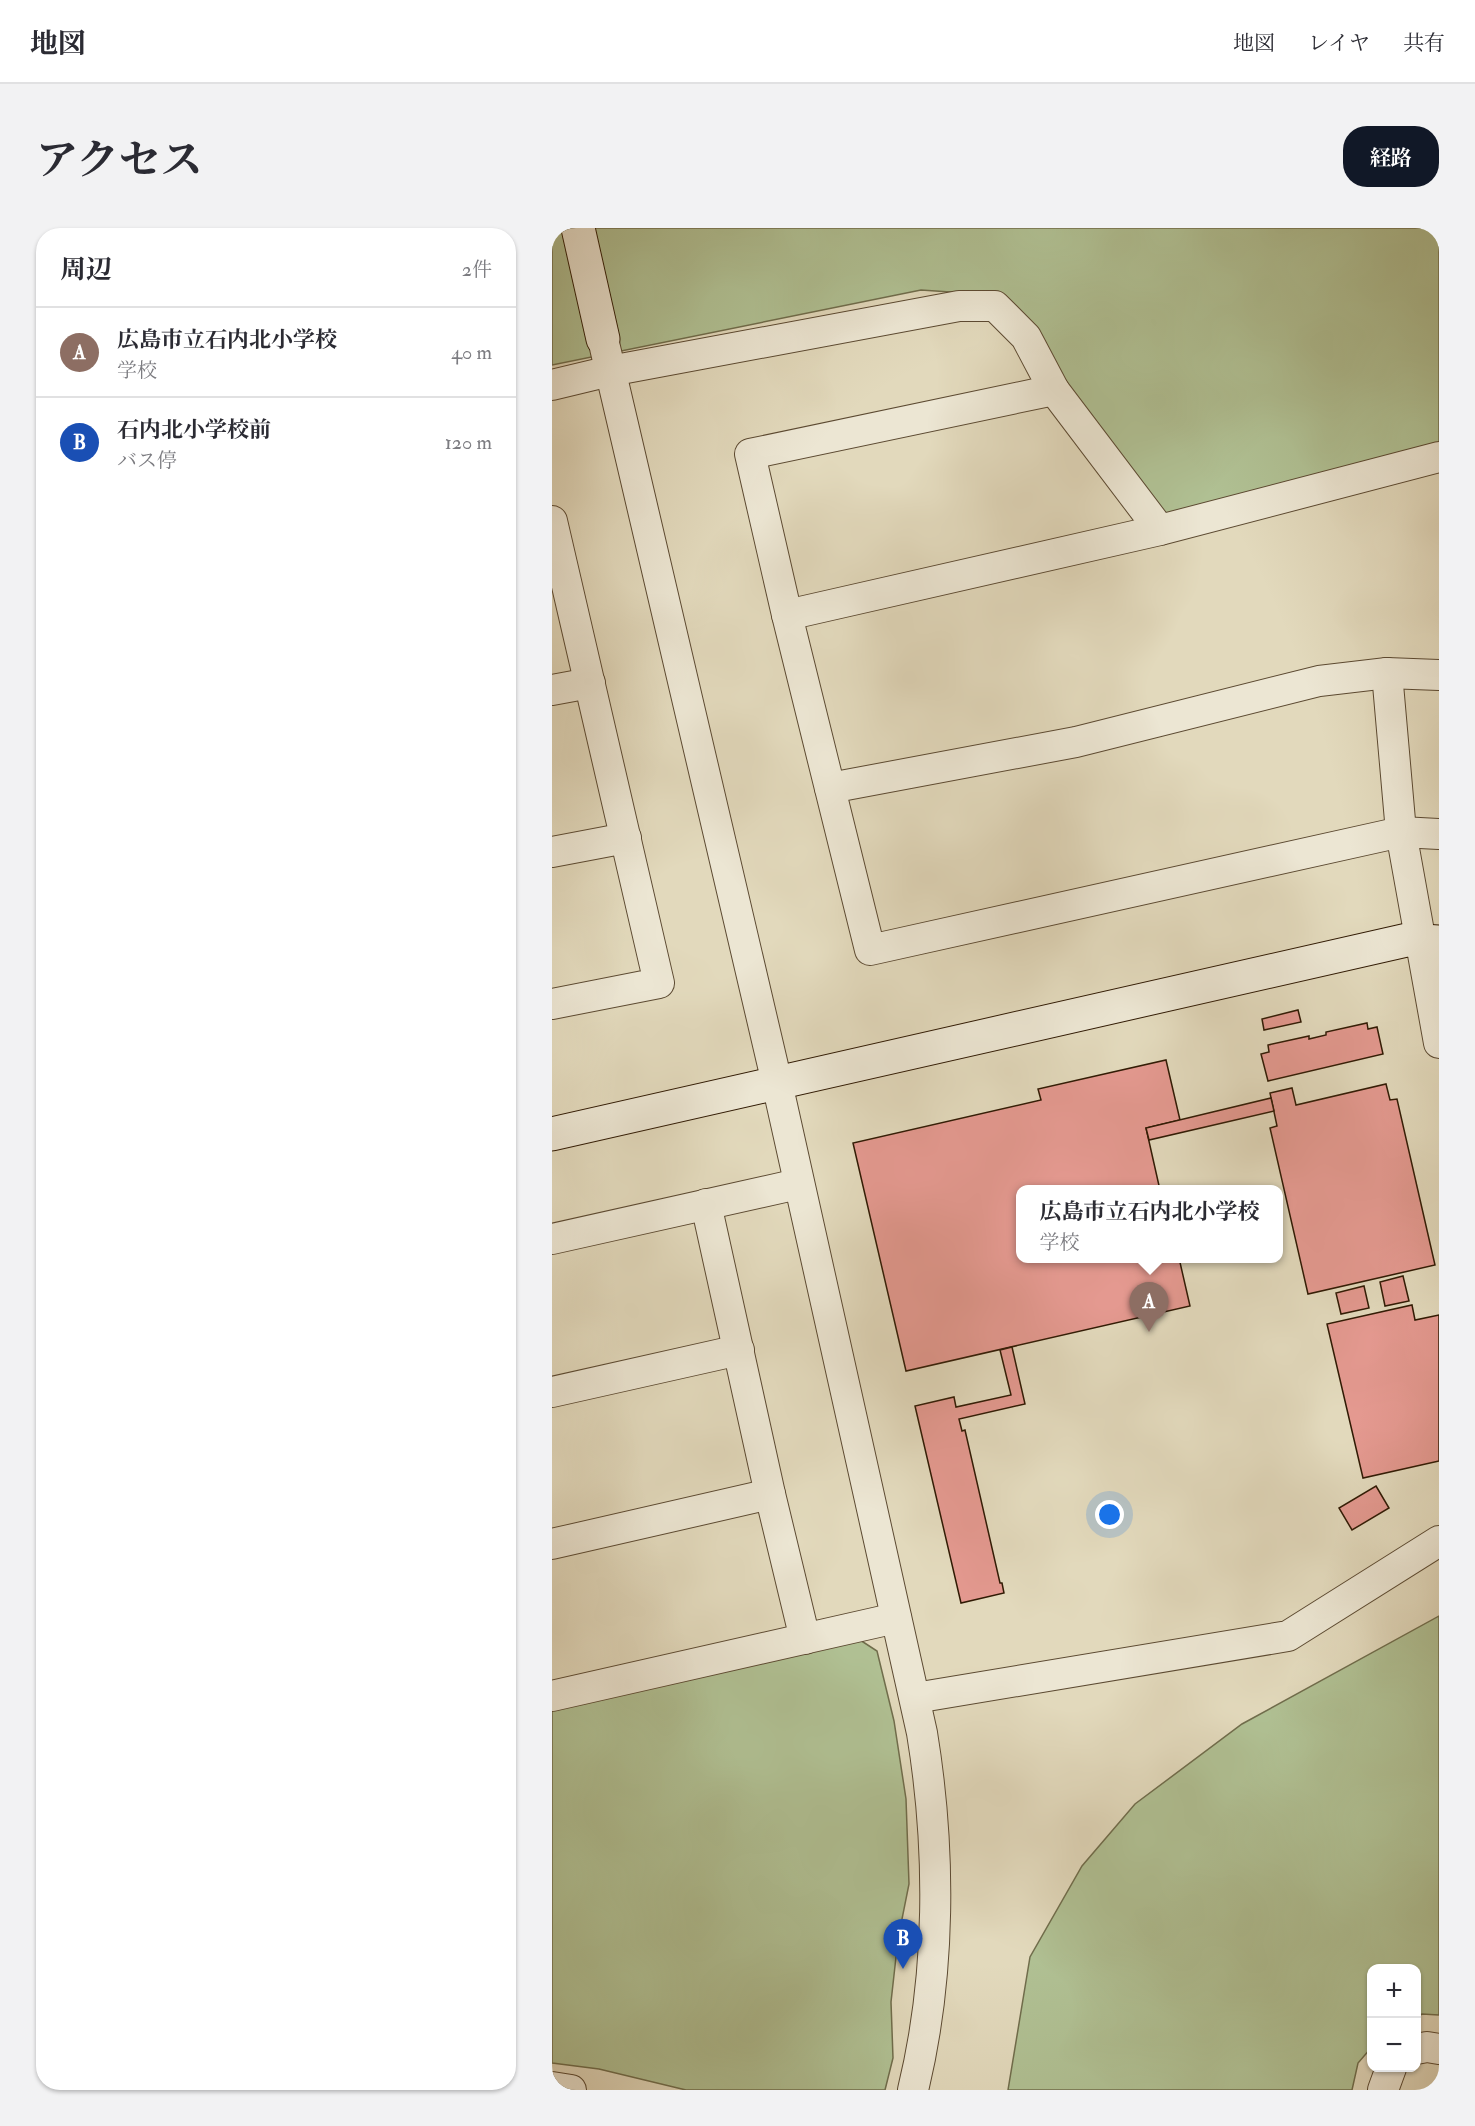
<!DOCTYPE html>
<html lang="ja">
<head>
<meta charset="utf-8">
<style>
  :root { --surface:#fff; --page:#f2f2f3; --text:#2b2b33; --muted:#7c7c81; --line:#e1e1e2; --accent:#111827 }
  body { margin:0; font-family:"IM FELL Double Pica","Noto Serif JP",serif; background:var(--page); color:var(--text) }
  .controls { position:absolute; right:18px; bottom:18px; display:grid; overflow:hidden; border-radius:12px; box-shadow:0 2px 4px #0004 }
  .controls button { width:54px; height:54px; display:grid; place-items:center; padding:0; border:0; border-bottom:2px solid var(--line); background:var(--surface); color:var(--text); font:30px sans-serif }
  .you { position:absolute; left:558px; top:1287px; width:21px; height:21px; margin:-15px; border:4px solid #fff; border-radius:50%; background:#1a73e8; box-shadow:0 0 0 9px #1a73e833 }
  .badge { display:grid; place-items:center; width:39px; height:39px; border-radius:50%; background:var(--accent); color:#fff; font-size:20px; font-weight:700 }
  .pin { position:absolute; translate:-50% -50px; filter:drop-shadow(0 2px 3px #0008) }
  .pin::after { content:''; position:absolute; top:32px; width:21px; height:18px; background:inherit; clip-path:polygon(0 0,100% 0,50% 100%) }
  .popup { position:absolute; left:464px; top:957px; width:267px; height:78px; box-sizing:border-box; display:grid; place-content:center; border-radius:12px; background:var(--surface); filter:drop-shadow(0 2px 4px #0005); font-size:20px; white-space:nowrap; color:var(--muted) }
  .popup b { font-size:22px; color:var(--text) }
  .popup::after { content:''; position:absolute; left:50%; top:100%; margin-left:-12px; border:12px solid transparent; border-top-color:var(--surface) }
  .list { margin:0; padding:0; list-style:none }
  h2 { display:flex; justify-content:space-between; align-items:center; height:78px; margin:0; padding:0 24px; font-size:26px }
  h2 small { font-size:20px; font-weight:400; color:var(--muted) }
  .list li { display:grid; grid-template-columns:39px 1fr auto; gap:18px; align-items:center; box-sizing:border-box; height:90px; padding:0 24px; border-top:2px solid var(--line) }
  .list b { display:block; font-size:22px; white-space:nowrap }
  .list p { margin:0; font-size:20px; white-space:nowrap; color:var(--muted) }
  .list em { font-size:20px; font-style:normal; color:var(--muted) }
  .map { position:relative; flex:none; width:887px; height:1862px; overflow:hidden; border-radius:24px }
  header { display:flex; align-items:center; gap:36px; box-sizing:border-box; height:84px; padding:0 30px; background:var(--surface); border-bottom:2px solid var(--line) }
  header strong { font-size:28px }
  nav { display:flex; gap:33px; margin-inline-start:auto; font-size:21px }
  .intro { display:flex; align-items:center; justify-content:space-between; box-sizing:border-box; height:144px; padding:0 36px }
  h1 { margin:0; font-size:42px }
  .button { padding:15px 27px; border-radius:24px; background:var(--accent); color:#fff; font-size:21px; font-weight:700 }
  main { display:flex; gap:36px; padding:0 36px }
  aside { flex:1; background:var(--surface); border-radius:24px; box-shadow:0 2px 4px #0004 }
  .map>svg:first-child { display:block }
  .green { fill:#b0c093; stroke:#706d4c; stroke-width:1.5 }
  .building { fill:#e49990; stroke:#301a04; stroke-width:1.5 }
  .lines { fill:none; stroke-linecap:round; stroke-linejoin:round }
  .street-casing { stroke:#5c4a32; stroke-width:32 }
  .secondary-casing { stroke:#301a04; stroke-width:35 }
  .street { stroke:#ece6d3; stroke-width:30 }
  .secondary { stroke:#ece6d3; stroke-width:33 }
</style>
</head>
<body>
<header>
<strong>地図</strong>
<nav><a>地図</a><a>レイヤ</a><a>共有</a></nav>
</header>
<div class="intro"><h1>アクセス</h1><a class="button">経路</a></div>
<main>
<aside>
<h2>周辺<small>2件</small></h2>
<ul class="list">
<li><span class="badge" style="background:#8d6e63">A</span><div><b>広島市立石内北小学校</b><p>学校</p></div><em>40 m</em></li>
<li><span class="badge" style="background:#1a4fb4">B</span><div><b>石内北小学校前</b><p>バス停</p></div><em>120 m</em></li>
</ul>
</aside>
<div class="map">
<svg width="887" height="1862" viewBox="0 0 887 1862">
  <rect width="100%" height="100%" fill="#e2d9bc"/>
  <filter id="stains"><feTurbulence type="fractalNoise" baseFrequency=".00333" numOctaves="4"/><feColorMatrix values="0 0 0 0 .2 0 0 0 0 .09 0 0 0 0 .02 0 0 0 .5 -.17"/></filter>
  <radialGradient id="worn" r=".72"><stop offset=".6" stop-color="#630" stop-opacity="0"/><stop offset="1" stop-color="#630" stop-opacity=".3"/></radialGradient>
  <g class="green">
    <polygon points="0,0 887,0 887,220 624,297 531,207 442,67 369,62 0,137"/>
    <polygon points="887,1388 887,1787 870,1786 865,1789 864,1740 820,1740 819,1820 806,1835 800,1862 456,1862 478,1729 530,1638 583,1576 690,1496"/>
    <polygon points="308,1412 325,1423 342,1493 354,1571 357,1656 346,1711 339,1774 341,1830 333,1862 134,1862 47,1841 0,1835 0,1481"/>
  </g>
  <g class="building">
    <polygon points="746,782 749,794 712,802 710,791"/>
    <polygon points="815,795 816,801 825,799 831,826 716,853 709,826 717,824 716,817 757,808 757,811 774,807 774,804"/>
    <polygon points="614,832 628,892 594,900 608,962 468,962 468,1030 627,1030 638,1078 354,1143 301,915 489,872 486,861"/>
    <polygon points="834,856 838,872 845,871 883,1037 756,1066 718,900 725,898 718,865 740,860 744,877"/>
    <polygon points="719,870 722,883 597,912 594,900"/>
    <polygon points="851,1048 857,1073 833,1078 828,1054"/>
    <polygon points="812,1058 817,1080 789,1086 784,1065"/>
    <polygon points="860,1077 863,1092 887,1087 887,1233 811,1250 775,1096"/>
    <polygon points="460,1119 473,1176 407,1191 410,1203 413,1202 448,1355 450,1355 452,1365 409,1375 363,1178 402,1169 404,1179 459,1167 448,1122"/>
    <polygon points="824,1258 837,1280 800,1302 787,1280"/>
  </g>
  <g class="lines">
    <defs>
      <g id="street">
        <path d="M 51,111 L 225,855 L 370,1505 C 389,1621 389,1747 361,1862"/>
        <polyline points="0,157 58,143 407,78 443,78 474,109 502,162 608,302"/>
        <polyline points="502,162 198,226 235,387 318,722 849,604 887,606"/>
        <polyline points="0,293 107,755 0,776"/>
        <polyline points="235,387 608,302 887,229"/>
        <polyline points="835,445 849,604 887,815"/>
        <polyline points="0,462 38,455"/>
        <polyline points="278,560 524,514 767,453 835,445 887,447"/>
        <polyline points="0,624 74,610"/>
        <polyline points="154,976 218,1266 253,1411"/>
        <polyline points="0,1011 246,956"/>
        <polyline points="0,1164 187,1122"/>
        <polyline points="0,1316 218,1266"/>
        <polyline points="0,1468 344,1390"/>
        <polyline points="363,1470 736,1408 887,1313"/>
        <polyline points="864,1821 875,1819 887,1821"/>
        <polyline points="0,1859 19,1862"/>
        <polyline points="831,1862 839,1840"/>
      </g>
      <g id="secondary">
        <polyline points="26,0 51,111"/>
        <polyline points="0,906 855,712 887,714"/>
      </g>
    </defs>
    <use href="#street" class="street-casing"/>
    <use href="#secondary" class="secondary-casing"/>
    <use href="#street" class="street"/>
    <use href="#secondary" class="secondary"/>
  </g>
  <rect width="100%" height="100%" filter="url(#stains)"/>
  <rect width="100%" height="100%" fill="url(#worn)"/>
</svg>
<div class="controls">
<button>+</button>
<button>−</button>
</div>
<div class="you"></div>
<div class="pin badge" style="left:597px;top:1104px;background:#8d6e63">A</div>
<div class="popup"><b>広島市立石内北小学校</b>学校</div>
<div class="pin badge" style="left:351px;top:1741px;background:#1a4fb4">B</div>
</div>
</main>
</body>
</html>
